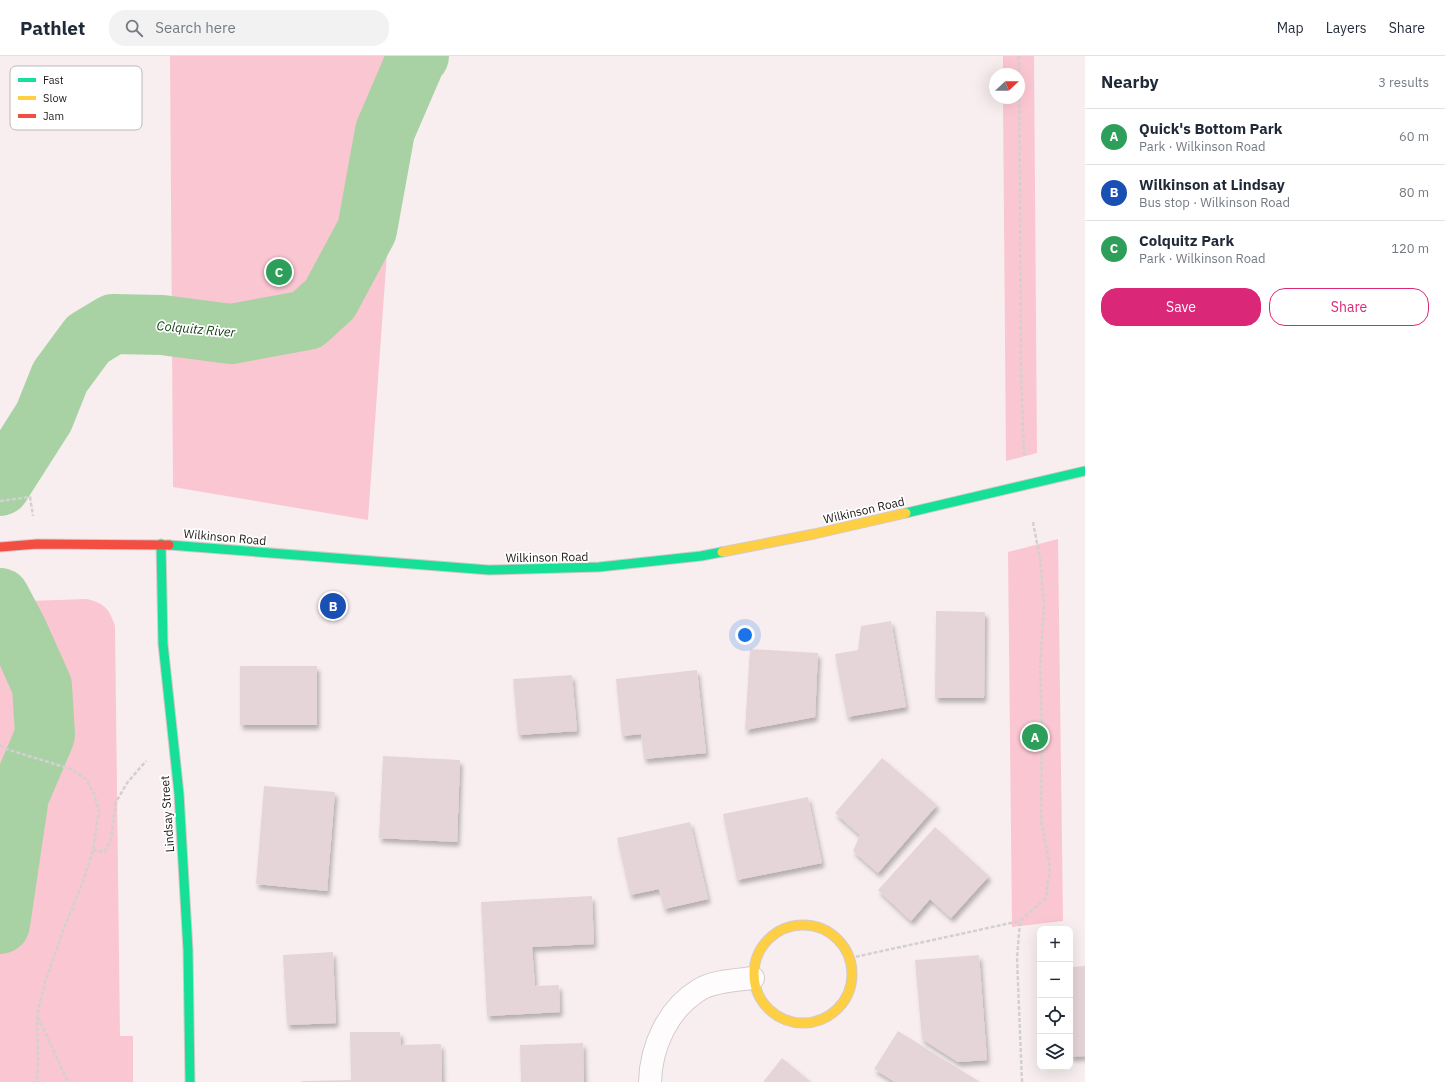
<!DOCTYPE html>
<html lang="en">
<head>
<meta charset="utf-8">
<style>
  :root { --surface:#fff; --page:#f2f2f3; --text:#1f2937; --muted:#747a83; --line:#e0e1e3; --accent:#db2777 }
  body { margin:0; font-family:"IBM Plex Sans",sans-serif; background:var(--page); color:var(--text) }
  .controls { position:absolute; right:12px; bottom:12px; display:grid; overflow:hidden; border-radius:8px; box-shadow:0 4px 16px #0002 }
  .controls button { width:36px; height:36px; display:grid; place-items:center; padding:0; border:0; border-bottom:1px solid var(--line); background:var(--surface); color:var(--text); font:20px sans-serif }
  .compass { position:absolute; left:989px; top:12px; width:36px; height:36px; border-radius:50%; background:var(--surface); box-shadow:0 4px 16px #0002; rotate:68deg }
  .you { position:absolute; left:745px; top:579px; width:14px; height:14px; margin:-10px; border:3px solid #fff; border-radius:50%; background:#1a73e8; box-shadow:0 0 0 6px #1a73e833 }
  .badge { display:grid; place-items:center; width:26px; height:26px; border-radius:50%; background:var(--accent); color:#fff; font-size:13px; font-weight:700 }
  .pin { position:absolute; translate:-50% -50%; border:2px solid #fff; box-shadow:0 1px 4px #0006 }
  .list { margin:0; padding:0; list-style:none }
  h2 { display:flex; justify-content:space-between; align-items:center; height:52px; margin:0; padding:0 16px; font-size:17px }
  h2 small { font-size:13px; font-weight:400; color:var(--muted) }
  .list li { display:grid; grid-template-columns:26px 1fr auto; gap:12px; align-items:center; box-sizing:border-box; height:56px; padding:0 16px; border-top:1px solid var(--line) }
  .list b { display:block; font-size:15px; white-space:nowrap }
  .list p { margin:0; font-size:13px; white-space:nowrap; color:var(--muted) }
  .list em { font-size:13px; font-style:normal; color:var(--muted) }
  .actions { display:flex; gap:8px; padding:12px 16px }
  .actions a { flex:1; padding:9px 0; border:1px solid var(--accent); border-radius:16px; text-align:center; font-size:14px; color:var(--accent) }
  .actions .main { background:var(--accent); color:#fff }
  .icon { flex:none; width:22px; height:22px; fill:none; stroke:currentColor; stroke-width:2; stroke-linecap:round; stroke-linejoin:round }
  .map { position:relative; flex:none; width:1085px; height:1026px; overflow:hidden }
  header { display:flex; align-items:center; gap:24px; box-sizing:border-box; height:56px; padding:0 20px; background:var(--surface); border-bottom:1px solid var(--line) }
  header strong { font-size:19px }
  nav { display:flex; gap:22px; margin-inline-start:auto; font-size:14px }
  .search { width:280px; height:36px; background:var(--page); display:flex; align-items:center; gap:10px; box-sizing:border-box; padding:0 14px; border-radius:16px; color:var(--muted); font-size:15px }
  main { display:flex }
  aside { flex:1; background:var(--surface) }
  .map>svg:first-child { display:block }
  .green { fill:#fac6d1 }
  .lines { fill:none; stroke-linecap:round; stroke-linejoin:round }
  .river { stroke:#a8d2a4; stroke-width:60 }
  .building { fill:#e5d5d8; filter:url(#shadow) }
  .street-casing { stroke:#d3cacc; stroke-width:24 }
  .fast-casing { stroke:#d3cacc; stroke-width:11 }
  .slow-casing { stroke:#d3cacc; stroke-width:11 }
  .jam-casing { stroke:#d3cacc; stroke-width:11 }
  .path { stroke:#d3d0d1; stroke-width:2.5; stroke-dasharray:4 2; stroke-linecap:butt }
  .street { stroke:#fefcfd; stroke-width:22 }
  .fast { stroke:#16e098; stroke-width:9 }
  .slow { stroke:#ffcf43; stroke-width:9 }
  .jam { stroke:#f24e42; stroke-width:9 }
  .labels { text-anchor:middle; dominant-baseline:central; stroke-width:3.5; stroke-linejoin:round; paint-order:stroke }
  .street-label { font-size:12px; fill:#21191a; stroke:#fff }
  .water-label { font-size:13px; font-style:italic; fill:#0e3c10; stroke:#fff }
  .key { fill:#fff; stroke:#bcbaba; stroke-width:1 }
  .key-label { font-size:11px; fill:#21191a }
</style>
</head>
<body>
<header>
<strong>Pathlet</strong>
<div class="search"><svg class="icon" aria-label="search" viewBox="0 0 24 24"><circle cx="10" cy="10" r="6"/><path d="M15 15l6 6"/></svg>Search here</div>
<nav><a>Map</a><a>Layers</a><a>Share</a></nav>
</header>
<main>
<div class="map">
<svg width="1085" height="1026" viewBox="0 0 1085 1026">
  <defs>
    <filter id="shadow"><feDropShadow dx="2.5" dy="4.5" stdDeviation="2" flood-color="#0004"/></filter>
  </defs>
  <rect width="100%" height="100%" fill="#f8eef0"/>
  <g class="green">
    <polygon points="170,0 401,0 368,464 173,431"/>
    <polygon points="1003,0 1034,0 1037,397 1006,405 1003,42 1019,42 1019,18 1003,18"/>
    <polygon points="1058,483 1063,865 1012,871 1008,496"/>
    <path d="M 87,543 C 105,548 109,552 115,570 L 120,980 L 133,980 L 133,1026 L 0,1026 L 0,546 Z"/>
  </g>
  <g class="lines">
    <g class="river">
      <polyline points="0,430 44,361 60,321 88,283 113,268 162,269 231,278 307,264 330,243 367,174 385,75 416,3 419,0"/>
      <polyline points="0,542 17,574 42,630 45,679 19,740 0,868"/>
    </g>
  </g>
  <g class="building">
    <polygon points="936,555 985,556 984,642 935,642"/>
    <polygon points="891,565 906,651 847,661 835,598 858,594 861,570"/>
    <polygon points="750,593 818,597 815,661 745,674"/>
    <rect x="240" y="610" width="77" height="59"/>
    <polygon points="697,614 706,697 644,703 641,678 622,680 616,623"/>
    <polygon points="572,619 577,675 518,679 513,623"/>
    <polygon points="383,700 460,704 457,786 379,782"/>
    <polygon points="882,702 937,749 878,817 853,795 860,779 835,757"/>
    <polygon points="264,730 335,736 327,835 256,828"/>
    <polygon points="808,741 822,807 737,824 723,758"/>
    <polygon points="690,766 708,843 664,853 659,833 630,839 617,782"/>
    <polygon points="935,771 989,820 951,862 930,843 911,865 878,834"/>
    <polygon points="592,840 594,888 532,891 535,930 559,929 560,956 487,960 481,846"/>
    <polygon points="333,896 336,967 287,969 283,899"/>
    <polygon points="979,899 987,1004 958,1006 922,983 915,904"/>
    <polygon points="1085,910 1085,1000 1070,1001 1070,911"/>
    <polygon points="898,975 980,1026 895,1026 874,1013"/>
    <polygon points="350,976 400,976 401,989 441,988 442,1026 301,1026 301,1025 351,1024"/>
    <polygon points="583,987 584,1026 521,1026 520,989"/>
    <polygon points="782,1002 811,1026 763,1026"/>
  </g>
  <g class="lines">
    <defs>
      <path id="street" d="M 650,1026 C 651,990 668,953 699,934 C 712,925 738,924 753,922"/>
      <g id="fast">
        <polyline points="906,457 1085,415"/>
        <polyline points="161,488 163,588 179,738 188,894 190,1026"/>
        <polyline points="169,489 489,514 599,511 701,500 722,496"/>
      </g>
      <g id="slow">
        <polyline points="722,496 814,478 906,457"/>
        <circle cx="803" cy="918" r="49"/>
      </g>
      <polyline id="jam" points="0,491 37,488 169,489"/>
    </defs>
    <use href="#street" class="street-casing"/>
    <use href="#fast" class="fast-casing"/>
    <use href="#slow" class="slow-casing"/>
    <use href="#jam" class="jam-casing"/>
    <g class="path">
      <polyline points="1019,0 1021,316 1024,399"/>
      <polyline points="0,445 30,441 33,460"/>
      <polyline points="0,689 6,693 71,713 86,723 94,738 99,755 93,794 82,828 63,875 45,926 37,959 38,1004 37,1026"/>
      <polyline points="93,794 105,796 111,782 116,746 127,727 146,705"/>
      <polyline points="850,902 1020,865"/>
      <polyline points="38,961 68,1026"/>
      <polyline points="1022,1026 1017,902 1020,865 1046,842 1050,811 1041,763 1042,679 1040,611 1044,550 1040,503 1033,466"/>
    </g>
    <use href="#street" class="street"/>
    <use href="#fast" class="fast"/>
    <use href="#slow" class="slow"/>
    <use href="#jam" class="jam"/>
  </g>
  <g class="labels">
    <g class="street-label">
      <text transform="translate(864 454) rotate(-13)">Wilkinson Road</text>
      <text transform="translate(225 481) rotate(5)">Wilkinson Road</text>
      <text transform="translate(547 501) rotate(-1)">Wilkinson Road</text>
      <text transform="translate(167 758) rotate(-94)">Lindsay Street</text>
    </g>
    <g class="water-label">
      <text transform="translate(196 273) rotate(5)">Colquitz River</text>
    </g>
  </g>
  <rect x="10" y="10" width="132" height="64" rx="6" class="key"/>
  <rect x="18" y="22" width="18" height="4" fill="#16e098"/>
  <rect x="18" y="40" width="18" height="4" fill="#ffcf43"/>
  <rect x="18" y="58" width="18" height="4" fill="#f24e42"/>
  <g class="key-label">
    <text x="43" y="28">Fast</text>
    <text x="43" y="46">Slow</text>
    <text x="43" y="64">Jam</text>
  </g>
</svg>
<div class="controls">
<button>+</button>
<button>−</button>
<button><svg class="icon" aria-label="locate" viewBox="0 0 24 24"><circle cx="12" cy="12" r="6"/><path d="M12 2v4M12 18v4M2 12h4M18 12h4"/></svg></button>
<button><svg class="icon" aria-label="layers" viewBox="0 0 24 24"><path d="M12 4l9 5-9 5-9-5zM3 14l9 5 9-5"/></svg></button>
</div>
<svg class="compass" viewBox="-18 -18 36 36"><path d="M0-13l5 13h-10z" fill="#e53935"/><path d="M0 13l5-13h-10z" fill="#747a83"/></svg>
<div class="you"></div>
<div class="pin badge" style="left:1035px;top:681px;background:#2e9e5b">A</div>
<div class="pin badge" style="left:333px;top:550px;background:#1a4fb4">B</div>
<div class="pin badge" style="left:279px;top:216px;background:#2e9e5b">C</div>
</div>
<aside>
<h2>Nearby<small>3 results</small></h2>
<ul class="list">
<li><span class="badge" style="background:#2e9e5b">A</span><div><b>Quick's Bottom Park</b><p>Park · Wilkinson Road</p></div><em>60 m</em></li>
<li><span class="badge" style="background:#1a4fb4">B</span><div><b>Wilkinson at Lindsay</b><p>Bus stop · Wilkinson Road</p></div><em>80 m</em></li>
<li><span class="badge" style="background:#2e9e5b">C</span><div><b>Colquitz Park</b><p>Park · Wilkinson Road</p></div><em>120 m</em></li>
</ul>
<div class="actions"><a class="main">Save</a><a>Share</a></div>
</aside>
</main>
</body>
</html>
